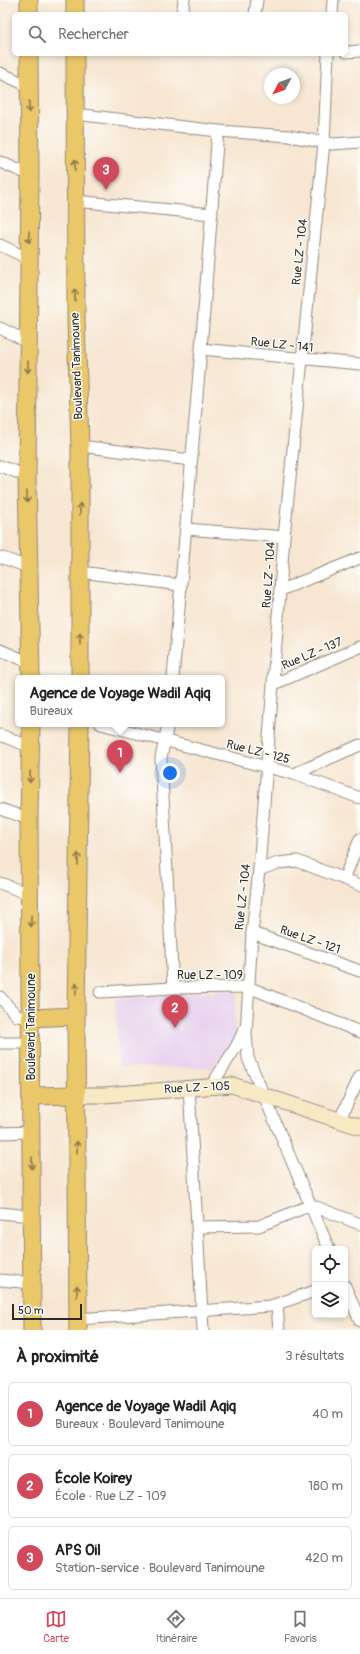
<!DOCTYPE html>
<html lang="fr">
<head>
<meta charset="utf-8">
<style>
  :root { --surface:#fff; --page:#f6f6f6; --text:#202124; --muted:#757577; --line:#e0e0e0; --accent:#d1495b }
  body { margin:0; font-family:Pangolin,sans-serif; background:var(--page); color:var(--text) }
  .controls { position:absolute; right:12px; bottom:12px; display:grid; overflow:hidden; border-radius:6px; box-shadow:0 2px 6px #0003 }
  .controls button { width:36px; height:36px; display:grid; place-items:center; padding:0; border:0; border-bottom:1px solid var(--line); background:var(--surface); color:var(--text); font:20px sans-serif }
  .compass { position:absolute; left:264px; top:68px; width:36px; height:36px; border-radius:50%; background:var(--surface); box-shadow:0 2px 6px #0003; rotate:229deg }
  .scale { position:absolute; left:12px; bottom:10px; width:70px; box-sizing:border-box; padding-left:4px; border:2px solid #2b2b2b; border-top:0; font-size:11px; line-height:14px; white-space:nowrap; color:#2b2b2b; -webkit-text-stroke:3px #fdfcf7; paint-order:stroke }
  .you { position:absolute; left:170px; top:773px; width:14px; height:14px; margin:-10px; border:3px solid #fff; border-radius:50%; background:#1a73e8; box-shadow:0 0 0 6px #1a73e833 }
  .badge { display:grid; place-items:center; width:26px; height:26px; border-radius:50%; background:var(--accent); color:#fff; font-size:13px; font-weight:700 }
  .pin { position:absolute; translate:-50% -33px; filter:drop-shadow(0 1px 2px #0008) }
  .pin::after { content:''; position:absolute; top:21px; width:14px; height:12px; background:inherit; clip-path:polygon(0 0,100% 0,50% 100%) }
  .popup { position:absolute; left:15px; top:675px; width:210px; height:52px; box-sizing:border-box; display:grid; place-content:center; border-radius:6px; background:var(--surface); filter:drop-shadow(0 1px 3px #0005); font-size:13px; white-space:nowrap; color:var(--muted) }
  .popup b { font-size:15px; color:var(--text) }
  .popup::after { content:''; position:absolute; left:50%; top:100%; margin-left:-8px; border:8px solid transparent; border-top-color:var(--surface) }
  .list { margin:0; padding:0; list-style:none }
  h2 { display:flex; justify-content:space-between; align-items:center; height:52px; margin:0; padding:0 16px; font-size:17px }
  h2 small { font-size:13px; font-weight:400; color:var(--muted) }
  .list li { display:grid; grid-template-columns:26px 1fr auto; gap:12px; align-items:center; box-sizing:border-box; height:64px; margin:0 8px 8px; padding:0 8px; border:1px solid var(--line); border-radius:6px }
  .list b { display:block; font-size:15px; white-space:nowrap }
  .list p { margin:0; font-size:13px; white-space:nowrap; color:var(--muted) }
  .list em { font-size:13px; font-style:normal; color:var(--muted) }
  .icon { flex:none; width:22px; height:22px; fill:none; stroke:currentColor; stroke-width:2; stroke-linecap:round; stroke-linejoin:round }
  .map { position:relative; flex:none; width:360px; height:1330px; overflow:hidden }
  .search { position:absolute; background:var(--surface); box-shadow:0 2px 6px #0003; left:12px; right:12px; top:12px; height:44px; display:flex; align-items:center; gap:10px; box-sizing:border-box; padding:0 14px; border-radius:6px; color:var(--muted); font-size:15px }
  .sheet { height:268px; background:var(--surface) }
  nav { display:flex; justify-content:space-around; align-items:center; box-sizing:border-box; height:56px; border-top:1px solid var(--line); background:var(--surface); font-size:11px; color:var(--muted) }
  nav a { display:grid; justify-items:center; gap:2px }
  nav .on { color:var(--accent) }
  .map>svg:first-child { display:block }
  .built { fill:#e8d2ef }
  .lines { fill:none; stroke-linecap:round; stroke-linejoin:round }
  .minor-casing { stroke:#91887e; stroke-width:13 }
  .secondary-casing { stroke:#91887e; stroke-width:17 }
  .primary-casing { stroke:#91887e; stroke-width:19 }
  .minor { stroke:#fff; stroke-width:11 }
  .secondary { stroke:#f7e9c3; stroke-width:15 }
  .primary { stroke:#eac769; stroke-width:17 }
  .oneway { stroke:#8a794a }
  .labels { text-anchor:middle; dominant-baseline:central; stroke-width:3; stroke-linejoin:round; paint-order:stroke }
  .street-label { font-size:12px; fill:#2b2b2b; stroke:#fdfcf7 }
</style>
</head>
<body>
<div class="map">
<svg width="360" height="1330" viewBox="0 0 360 1330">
  <rect width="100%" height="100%" fill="#fdfcf7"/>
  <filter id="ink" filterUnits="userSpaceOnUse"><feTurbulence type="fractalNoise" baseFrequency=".025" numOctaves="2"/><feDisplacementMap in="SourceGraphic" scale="8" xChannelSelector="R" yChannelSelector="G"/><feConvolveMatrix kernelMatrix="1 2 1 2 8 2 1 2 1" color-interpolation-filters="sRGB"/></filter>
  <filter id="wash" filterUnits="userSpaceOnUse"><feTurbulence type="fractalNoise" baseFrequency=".012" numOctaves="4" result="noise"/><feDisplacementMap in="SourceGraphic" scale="16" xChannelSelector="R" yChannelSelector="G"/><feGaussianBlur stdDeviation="0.9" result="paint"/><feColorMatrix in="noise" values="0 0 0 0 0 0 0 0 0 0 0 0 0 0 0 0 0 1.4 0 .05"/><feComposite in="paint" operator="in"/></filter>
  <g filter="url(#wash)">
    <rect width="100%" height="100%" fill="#f7e6d1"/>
    <polygon class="built" points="236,990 235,1042 226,1057 222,1054 212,1068 119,1067 115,999"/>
  </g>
  <g filter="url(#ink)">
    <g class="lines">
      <defs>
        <g id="minor">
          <polyline points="182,14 184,0"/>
          <polyline points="255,14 257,0"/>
          <polyline points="332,14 333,0"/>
          <polyline points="346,52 360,51"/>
          <polyline points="328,54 324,143 284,537 259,870 252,933 246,1034 248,1058 329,1249"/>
          <polyline points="0,73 29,86"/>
          <polyline points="75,114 218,131 289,136 333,144 360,142"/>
          <polyline points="0,162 30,175"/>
          <polyline points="75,201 212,214"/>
          <polyline points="0,245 29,259"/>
          <polyline points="0,328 28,342"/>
          <polyline points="201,349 360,364"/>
          <polyline points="80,446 191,460"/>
          <polyline points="0,466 27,476"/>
          <polyline points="186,529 284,537"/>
          <polyline points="0,557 28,567"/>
          <polyline points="81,572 180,585"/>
          <polyline points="281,590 360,558"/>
          <polyline points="0,650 31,663"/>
          <polyline points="173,678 201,349 218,131"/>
          <polyline points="274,684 360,647"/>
          <polyline points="101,724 294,774 360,798"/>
          <polyline points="168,724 161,758 173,988"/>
          <polyline points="0,735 31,747"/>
          <polyline points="294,774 360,745"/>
          <polyline points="0,809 29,819"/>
          <polyline points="259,870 278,863 297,861 360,885"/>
          <polyline points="344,879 360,839"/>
          <polyline points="0,883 31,895"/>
          <polyline points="252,933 360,971"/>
          <polyline points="100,992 173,988 243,987 253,989 360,1032"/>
          <polyline points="0,997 17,1016 31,1018"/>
          <polyline points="0,1043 30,1043"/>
          <polyline points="211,1086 236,1047 244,1030"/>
          <polyline points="189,1087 203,1330"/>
          <polyline points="340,1119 360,1076"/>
          <polyline points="0,1133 32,1132"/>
          <polyline points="311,1205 360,1224"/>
          <polyline points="0,1213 31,1216"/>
          <polyline points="198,1227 259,1226 311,1205"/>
          <polyline points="0,1280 32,1283"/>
          <polyline points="345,1286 360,1321"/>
          <polyline points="277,1305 279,1330"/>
          <polyline points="77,1319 271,1306 315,1291"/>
        </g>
        <polyline id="secondary" points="76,1095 104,1095 232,1085 360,1127"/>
        <g id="primary">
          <polyline points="29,0 29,14"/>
          <polyline points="75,0 75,14"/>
          <polyline points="29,54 30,175 27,476 31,678"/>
          <polyline points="75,54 76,320 80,446 80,678"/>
          <polyline points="31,724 29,819 32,1330"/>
          <polyline points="31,1018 76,1016"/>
          <polyline points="32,1096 76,1095"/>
          <polyline points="78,1330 76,1016 80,724"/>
        </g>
      </defs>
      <use href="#minor" class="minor-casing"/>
      <use href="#secondary" class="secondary-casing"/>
      <use href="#primary" class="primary-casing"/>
      <use href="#minor" class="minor"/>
      <use href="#secondary" class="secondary"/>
      <use href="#primary" class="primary"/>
    </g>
    <defs><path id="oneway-shaft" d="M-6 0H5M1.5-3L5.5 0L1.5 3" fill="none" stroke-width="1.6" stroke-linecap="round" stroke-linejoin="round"/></defs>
    <g class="oneway">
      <use href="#oneway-shaft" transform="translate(29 107) rotate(90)"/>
      <use href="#oneway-shaft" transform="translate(75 165) rotate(-90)"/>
      <use href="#oneway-shaft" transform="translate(29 237) rotate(90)"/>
      <use href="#oneway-shaft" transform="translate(75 295) rotate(-90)"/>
      <use href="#oneway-shaft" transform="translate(28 367) rotate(91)"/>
      <use href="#oneway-shaft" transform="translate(27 497) rotate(89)"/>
      <use href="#oneway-shaft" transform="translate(80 509) rotate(-90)"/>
      <use href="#oneway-shaft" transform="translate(80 639) rotate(-90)"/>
      <use href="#oneway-shaft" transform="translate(30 777) rotate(91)"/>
      <use href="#oneway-shaft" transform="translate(78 859) rotate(-89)"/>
      <use href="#oneway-shaft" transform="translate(31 921) rotate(90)"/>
      <use href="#oneway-shaft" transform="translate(76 989) rotate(-89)"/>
      <use href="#oneway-shaft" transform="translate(77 1147) rotate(-90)"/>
      <use href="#oneway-shaft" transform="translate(32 1163) rotate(90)"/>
      <use href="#oneway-shaft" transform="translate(77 1291) rotate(-90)"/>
    </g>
  </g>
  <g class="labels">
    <g class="street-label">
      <text transform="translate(300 252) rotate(-84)">Rue LZ - 104</text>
      <text transform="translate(282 345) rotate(6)">Rue LZ - 141</text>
      <text transform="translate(77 366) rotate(-92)">Boulevard Tanimoune</text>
      <text transform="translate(269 575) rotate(-86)">Rue LZ - 104</text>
      <text transform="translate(312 654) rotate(-23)">Rue LZ - 137</text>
      <text transform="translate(258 752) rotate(14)">Rue LZ - 125</text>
      <text transform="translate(243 897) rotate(-84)">Rue LZ - 104</text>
      <text transform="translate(310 940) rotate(19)">Rue LZ - 121</text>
      <text x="210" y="975">Rue LZ - 109</text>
      <text transform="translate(31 1027) rotate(-90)">Boulevard Tanimoune</text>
      <text transform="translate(197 1088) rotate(-3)">Rue LZ - 105</text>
    </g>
  </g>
</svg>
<div class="controls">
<button><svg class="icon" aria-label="locate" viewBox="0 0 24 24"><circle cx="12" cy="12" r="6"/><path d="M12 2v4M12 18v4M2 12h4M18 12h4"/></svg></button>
<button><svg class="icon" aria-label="layers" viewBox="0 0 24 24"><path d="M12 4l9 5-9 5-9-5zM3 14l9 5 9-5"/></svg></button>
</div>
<svg class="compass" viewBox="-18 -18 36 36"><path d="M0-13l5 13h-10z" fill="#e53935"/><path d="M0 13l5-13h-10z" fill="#757577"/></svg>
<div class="scale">50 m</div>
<div class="you"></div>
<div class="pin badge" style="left:120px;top:773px">1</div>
<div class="popup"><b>Agence de Voyage Wadil Aqiq</b>Bureaux</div>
<div class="pin badge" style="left:175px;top:1028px">2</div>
<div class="pin badge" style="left:106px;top:190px">3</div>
<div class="search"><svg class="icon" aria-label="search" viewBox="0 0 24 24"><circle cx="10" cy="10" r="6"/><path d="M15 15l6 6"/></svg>Rechercher</div>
</div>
<section class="sheet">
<h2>À proximité<small>3 résultats</small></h2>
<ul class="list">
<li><span class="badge">1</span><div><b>Agence de Voyage Wadil Aqiq</b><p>Bureaux · Boulevard Tanimoune</p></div><em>40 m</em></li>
<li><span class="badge">2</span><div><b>École Koirey</b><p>École · Rue LZ - 109</p></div><em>180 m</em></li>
<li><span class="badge">3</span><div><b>APS Oil</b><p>Station-service · Boulevard Tanimoune</p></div><em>420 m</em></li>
</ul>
</section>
<nav>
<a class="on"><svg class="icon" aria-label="map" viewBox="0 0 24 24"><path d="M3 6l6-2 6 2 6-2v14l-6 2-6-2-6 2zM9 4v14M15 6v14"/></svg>Carte</a>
<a><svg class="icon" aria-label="directions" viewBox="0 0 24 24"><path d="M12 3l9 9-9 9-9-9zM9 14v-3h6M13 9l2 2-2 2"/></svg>Itinéraire</a>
<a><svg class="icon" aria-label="saved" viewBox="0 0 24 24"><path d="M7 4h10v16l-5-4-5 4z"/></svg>Favoris</a>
</nav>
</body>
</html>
